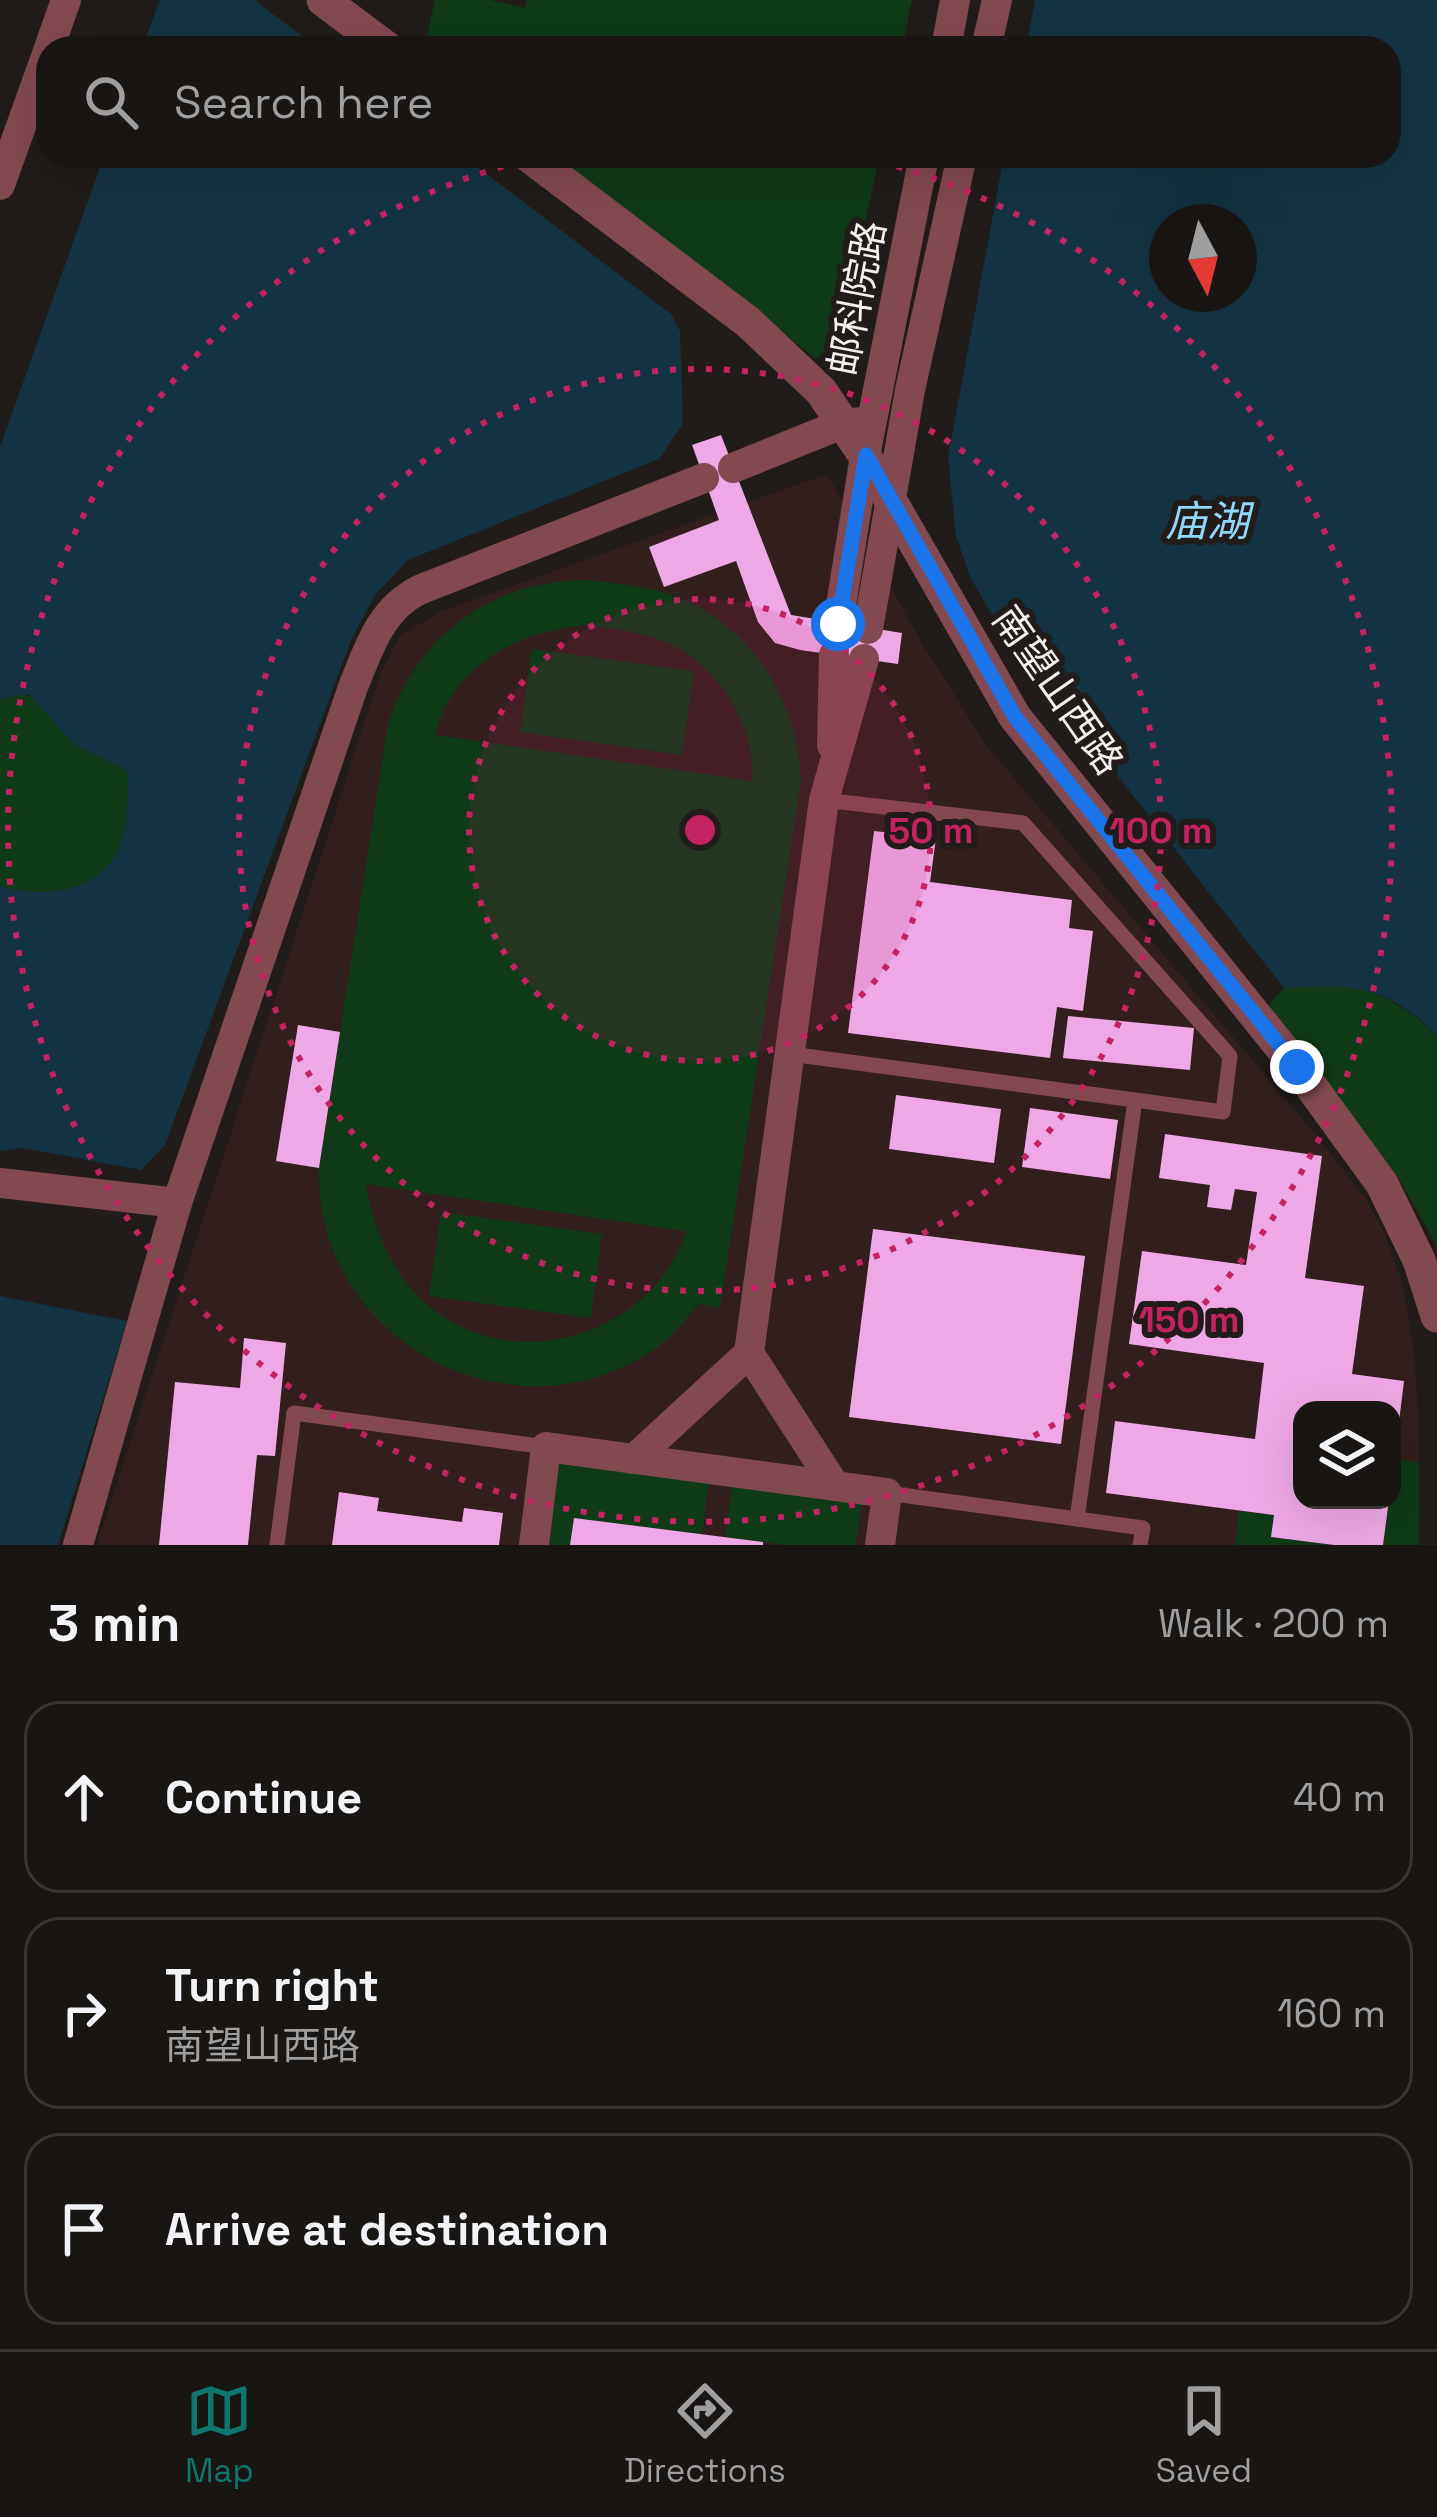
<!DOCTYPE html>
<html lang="en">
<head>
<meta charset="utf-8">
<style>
  :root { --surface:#191513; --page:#221e1c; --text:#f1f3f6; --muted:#9f9fa0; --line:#373433; --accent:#0f766e }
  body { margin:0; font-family:"Space Grotesk","Noto Sans SC",sans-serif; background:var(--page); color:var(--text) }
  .controls { position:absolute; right:36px; bottom:36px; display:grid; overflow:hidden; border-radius:24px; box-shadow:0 12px 48px #0002 }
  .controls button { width:108px; height:108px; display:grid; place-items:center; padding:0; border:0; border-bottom:3px solid var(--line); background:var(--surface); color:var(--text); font:60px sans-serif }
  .compass { position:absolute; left:1149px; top:204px; width:108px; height:108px; border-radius:50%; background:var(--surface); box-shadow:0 12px 48px #0002; rotate:173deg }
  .stop { position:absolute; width:36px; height:36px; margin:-27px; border:9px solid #1a73e8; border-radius:50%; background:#fff }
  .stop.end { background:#1a73e8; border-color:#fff; box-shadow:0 3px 12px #0008 }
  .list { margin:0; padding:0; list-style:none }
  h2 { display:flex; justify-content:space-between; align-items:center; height:156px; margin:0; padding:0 48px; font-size:51px }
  h2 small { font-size:39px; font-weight:400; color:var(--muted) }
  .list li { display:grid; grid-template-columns:78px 1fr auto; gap:36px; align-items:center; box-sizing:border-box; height:192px; margin:0 24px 24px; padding:0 24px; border:3px solid var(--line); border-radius:36px }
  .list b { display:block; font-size:45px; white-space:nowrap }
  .list p { margin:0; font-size:39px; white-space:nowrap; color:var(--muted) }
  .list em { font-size:39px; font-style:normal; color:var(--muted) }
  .icon { flex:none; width:66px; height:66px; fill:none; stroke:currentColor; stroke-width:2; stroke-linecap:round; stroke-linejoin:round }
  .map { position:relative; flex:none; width:1437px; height:1545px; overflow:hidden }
  .search { position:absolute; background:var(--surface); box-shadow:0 12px 48px #0002; left:36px; right:36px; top:36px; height:132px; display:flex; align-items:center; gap:30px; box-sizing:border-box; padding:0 42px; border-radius:36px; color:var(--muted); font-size:45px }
  .sheet { height:804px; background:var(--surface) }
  nav { display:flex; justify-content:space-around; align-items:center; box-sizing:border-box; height:168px; border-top:3px solid var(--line); background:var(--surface); font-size:33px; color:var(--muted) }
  nav a { display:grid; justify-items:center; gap:6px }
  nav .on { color:var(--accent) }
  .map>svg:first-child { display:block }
  .commercial { fill:#321f1d; fill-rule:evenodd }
  .green { fill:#0e3a18; fill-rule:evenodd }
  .water { fill:#143342; fill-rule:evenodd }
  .building { fill:#eea8e5 }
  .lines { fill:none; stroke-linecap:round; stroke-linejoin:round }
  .service { stroke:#824950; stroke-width:15 }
  .minor { stroke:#824950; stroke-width:30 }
  .tertiary { stroke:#824950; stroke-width:33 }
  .route { stroke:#1a73e8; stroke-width:15 }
  .ring { fill:none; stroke:#c42362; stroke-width:6; stroke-dasharray:6 12 }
  .labels { text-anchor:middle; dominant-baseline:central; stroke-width:12; stroke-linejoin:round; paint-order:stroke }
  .street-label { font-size:39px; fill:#f3f0ee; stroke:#211c19 }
  .water-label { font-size:42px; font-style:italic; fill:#90d7f9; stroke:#211c19 }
  .centre { fill:#c42362; stroke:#211c19; stroke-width:6 }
  .ring-label { font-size:36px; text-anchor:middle; font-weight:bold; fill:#c42362; stroke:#211c19; stroke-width:12; stroke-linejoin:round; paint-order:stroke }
</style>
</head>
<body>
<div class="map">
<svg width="1437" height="1545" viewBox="0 0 1437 1545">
  <rect width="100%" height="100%" fill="#211c19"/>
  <path class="commercial" d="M 827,474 L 923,645 L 986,745 L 1309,1127 L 1366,1199 L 1383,1230 L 1402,1282 L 1414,1355 L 1419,1418 L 1419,1545 L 97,1545 L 381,672 L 400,636 L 442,611 ZM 1302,1410 L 1392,1410 L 1392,1500 L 1302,1500 Z"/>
  <g class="green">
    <polygon points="435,0 490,0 525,8 527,0 912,0 902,48 424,48"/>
    <polygon points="557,156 879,156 840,346 815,358"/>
    <path d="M 584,580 C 606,582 628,584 650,589 C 741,609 798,692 801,782 L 720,1308 L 699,1304 C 685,1320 671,1338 654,1350 C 511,1446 313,1339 319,1167 L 388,724 C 417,636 490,582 584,580 ZM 587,625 C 609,628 631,631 652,637 C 714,656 754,718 753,781 L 435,735 C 453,665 520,630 587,625 ZM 366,1184 L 685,1231 L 686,1232 C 652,1333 522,1376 435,1311 C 395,1281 374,1233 366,1184 Z"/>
    <polygon points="532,649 694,671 682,755 520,732"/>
    <path d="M 21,694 L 34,697 L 75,745 L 125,769 L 128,776 C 127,800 129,829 118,851 C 97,895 40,898 0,886 L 0,699 Z"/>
    <path d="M 1348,984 C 1381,993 1414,1011 1437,1037 L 1437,1246 L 1398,1177 L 1264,1010 L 1284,988 Z"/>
    <polygon points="441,1212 602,1234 591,1318 429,1296"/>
    <polygon points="1394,1460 1419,1462 1419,1545 1383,1545 1389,1500 1392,1500"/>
    <polygon points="556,1463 709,1481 702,1534 574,1519 570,1545 546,1545"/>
    <polygon points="732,1484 862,1500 856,1545 786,1545 725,1537"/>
    <polygon points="1239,1511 1274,1515 1271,1537 1334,1545 1235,1545"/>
  </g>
  <g class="water">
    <polygon points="160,0 254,0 318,48 142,48"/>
    <path d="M 1035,0 L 1437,0 L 1437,1037 C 1390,984 1349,984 1284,988 L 996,621 L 970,577 L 956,536 L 948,457 L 1004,156 L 1389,156 L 1389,48 L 1026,48 ZM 1239,222 L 1239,294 L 1167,294 L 1167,222 Z"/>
    <path d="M 104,156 L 463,156 L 671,314 L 680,331 L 683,423 L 659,459 L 408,560 L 375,595 L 351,640 L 165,1145 L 141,1170 L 23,1148 L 0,1151 L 0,886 C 40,898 96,895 118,851 C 129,829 127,800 128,776 L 125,769 L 75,745 L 29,694 L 0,699 L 0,447 Z"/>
    <polygon points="0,1296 127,1321 58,1545 0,1545"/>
  </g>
  <g class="building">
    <polygon points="721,435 791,615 902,633 898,664 800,650 775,643 758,622 736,561 664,587 649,547 719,520 692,445"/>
    <polygon points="874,831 936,838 930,882 1072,900 1069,928 1093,931 1083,1011 1057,1007 1050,1058 848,1033"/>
    <polygon points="1068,1016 1194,1028 1190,1070 1063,1058"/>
    <polygon points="298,1025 340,1032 319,1168 276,1161"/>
    <polygon points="896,1095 1001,1109 994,1163 889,1149"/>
    <polygon points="1030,1108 1118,1120 1110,1179 1022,1167"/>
    <polygon points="1165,1134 1322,1156 1305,1278 1364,1286 1352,1374 1404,1381 1395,1454 1392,1410 1302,1410 1302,1500 1389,1500 1383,1545 1334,1545 1271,1537 1274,1515 1106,1493 1115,1421 1255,1439 1264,1363 1129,1344 1142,1251 1246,1265 1257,1192 1235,1189 1231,1210 1207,1207 1210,1185 1159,1178"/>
    <polygon points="873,1229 1085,1256 1061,1444 849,1417"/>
    <polygon points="244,1338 286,1343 275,1456 257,1455 248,1545 159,1545 175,1382 240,1388"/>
    <polygon points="339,1492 379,1498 377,1511 462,1522 464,1508 503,1513 499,1545 332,1545"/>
    <polygon points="574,1518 763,1542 763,1545 570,1545"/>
  </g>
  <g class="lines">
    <g class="service">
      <polyline points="824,800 1023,823 1230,1056 1223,1112 1135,1100"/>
      <polyline points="790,1054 1135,1100 1077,1519"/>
      <polyline points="887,1493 1143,1528 1140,1545"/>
      <polyline points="277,1545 294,1413 546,1447"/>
    </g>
    <g class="minor">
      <polyline points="49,48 66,0"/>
      <polyline points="946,48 955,0"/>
      <polyline points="986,48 997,0"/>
      <polyline points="0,185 48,51"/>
      <polyline points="733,468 842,424 863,422"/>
      <polyline points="838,624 865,456 924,156"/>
      <polyline points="868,629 910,390 962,156"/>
      <polyline points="832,745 834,655"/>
      <polyline points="0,1183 177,1203"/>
      <polyline points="749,1353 835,1486"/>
      <polyline points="634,1459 749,1353 824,800 864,659"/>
      <path d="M 78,1545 L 177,1203 L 353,687 C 369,648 380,610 419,590 L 704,478"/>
      <polyline points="534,1545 546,1447 887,1493 880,1545"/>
    </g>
    <g class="tertiary">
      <polyline points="323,0 387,48"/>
      <polyline points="529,156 748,322 821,391 865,456 1015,717 1297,1067 1382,1184 1419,1260 1437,1316"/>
    </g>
  </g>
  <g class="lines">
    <polyline class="route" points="838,624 866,455 1015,717 1297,1067"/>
  </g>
  <circle cx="700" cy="830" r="231" fill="#c42362" fill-opacity=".12"/>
  <g class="ring">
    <circle cx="700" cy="830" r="231"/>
    <circle cx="700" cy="830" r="461"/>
    <path d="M862 157A692 692 0 1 1 538 157"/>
  </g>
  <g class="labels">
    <g class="street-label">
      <text transform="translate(857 298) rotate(-79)">邮科院路</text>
      <text transform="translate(1058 690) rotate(55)">南望山西路</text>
    </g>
    <g class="water-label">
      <text x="1207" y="521">庙湖</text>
    </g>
  </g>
  <circle cx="700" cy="830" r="18" class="centre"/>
  <g class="ring-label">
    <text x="931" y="843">50 m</text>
    <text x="1161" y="843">100 m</text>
    <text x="1189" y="1332">150 m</text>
  </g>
</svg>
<div class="controls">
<button><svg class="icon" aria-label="layers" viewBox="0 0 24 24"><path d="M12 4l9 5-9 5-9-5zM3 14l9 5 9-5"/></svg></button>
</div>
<svg class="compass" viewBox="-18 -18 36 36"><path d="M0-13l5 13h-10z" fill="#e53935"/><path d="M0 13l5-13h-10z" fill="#9f9fa0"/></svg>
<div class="stop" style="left:838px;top:624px"></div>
<div class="stop end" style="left:1297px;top:1067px"></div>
<div class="search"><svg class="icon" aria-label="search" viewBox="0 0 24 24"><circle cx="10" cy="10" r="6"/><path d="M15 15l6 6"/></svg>Search here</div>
</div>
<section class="sheet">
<h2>3 min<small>Walk · 200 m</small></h2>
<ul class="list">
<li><svg class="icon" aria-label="ahead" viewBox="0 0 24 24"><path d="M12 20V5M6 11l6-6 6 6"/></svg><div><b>Continue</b></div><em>40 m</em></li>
<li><svg class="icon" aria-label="right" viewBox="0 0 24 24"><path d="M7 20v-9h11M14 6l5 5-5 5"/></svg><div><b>Turn right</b><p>南望山西路</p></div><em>160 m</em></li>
<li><svg class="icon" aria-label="arrive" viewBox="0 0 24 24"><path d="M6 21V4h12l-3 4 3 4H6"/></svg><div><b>Arrive at destination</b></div></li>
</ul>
</section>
<nav>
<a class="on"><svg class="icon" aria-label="map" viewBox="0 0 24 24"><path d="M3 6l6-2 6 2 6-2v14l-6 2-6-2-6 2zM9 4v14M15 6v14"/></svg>Map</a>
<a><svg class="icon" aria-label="directions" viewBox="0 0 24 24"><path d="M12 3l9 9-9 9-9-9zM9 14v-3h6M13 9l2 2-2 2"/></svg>Directions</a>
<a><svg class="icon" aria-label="saved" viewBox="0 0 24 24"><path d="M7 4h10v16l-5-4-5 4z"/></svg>Saved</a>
</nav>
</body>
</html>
